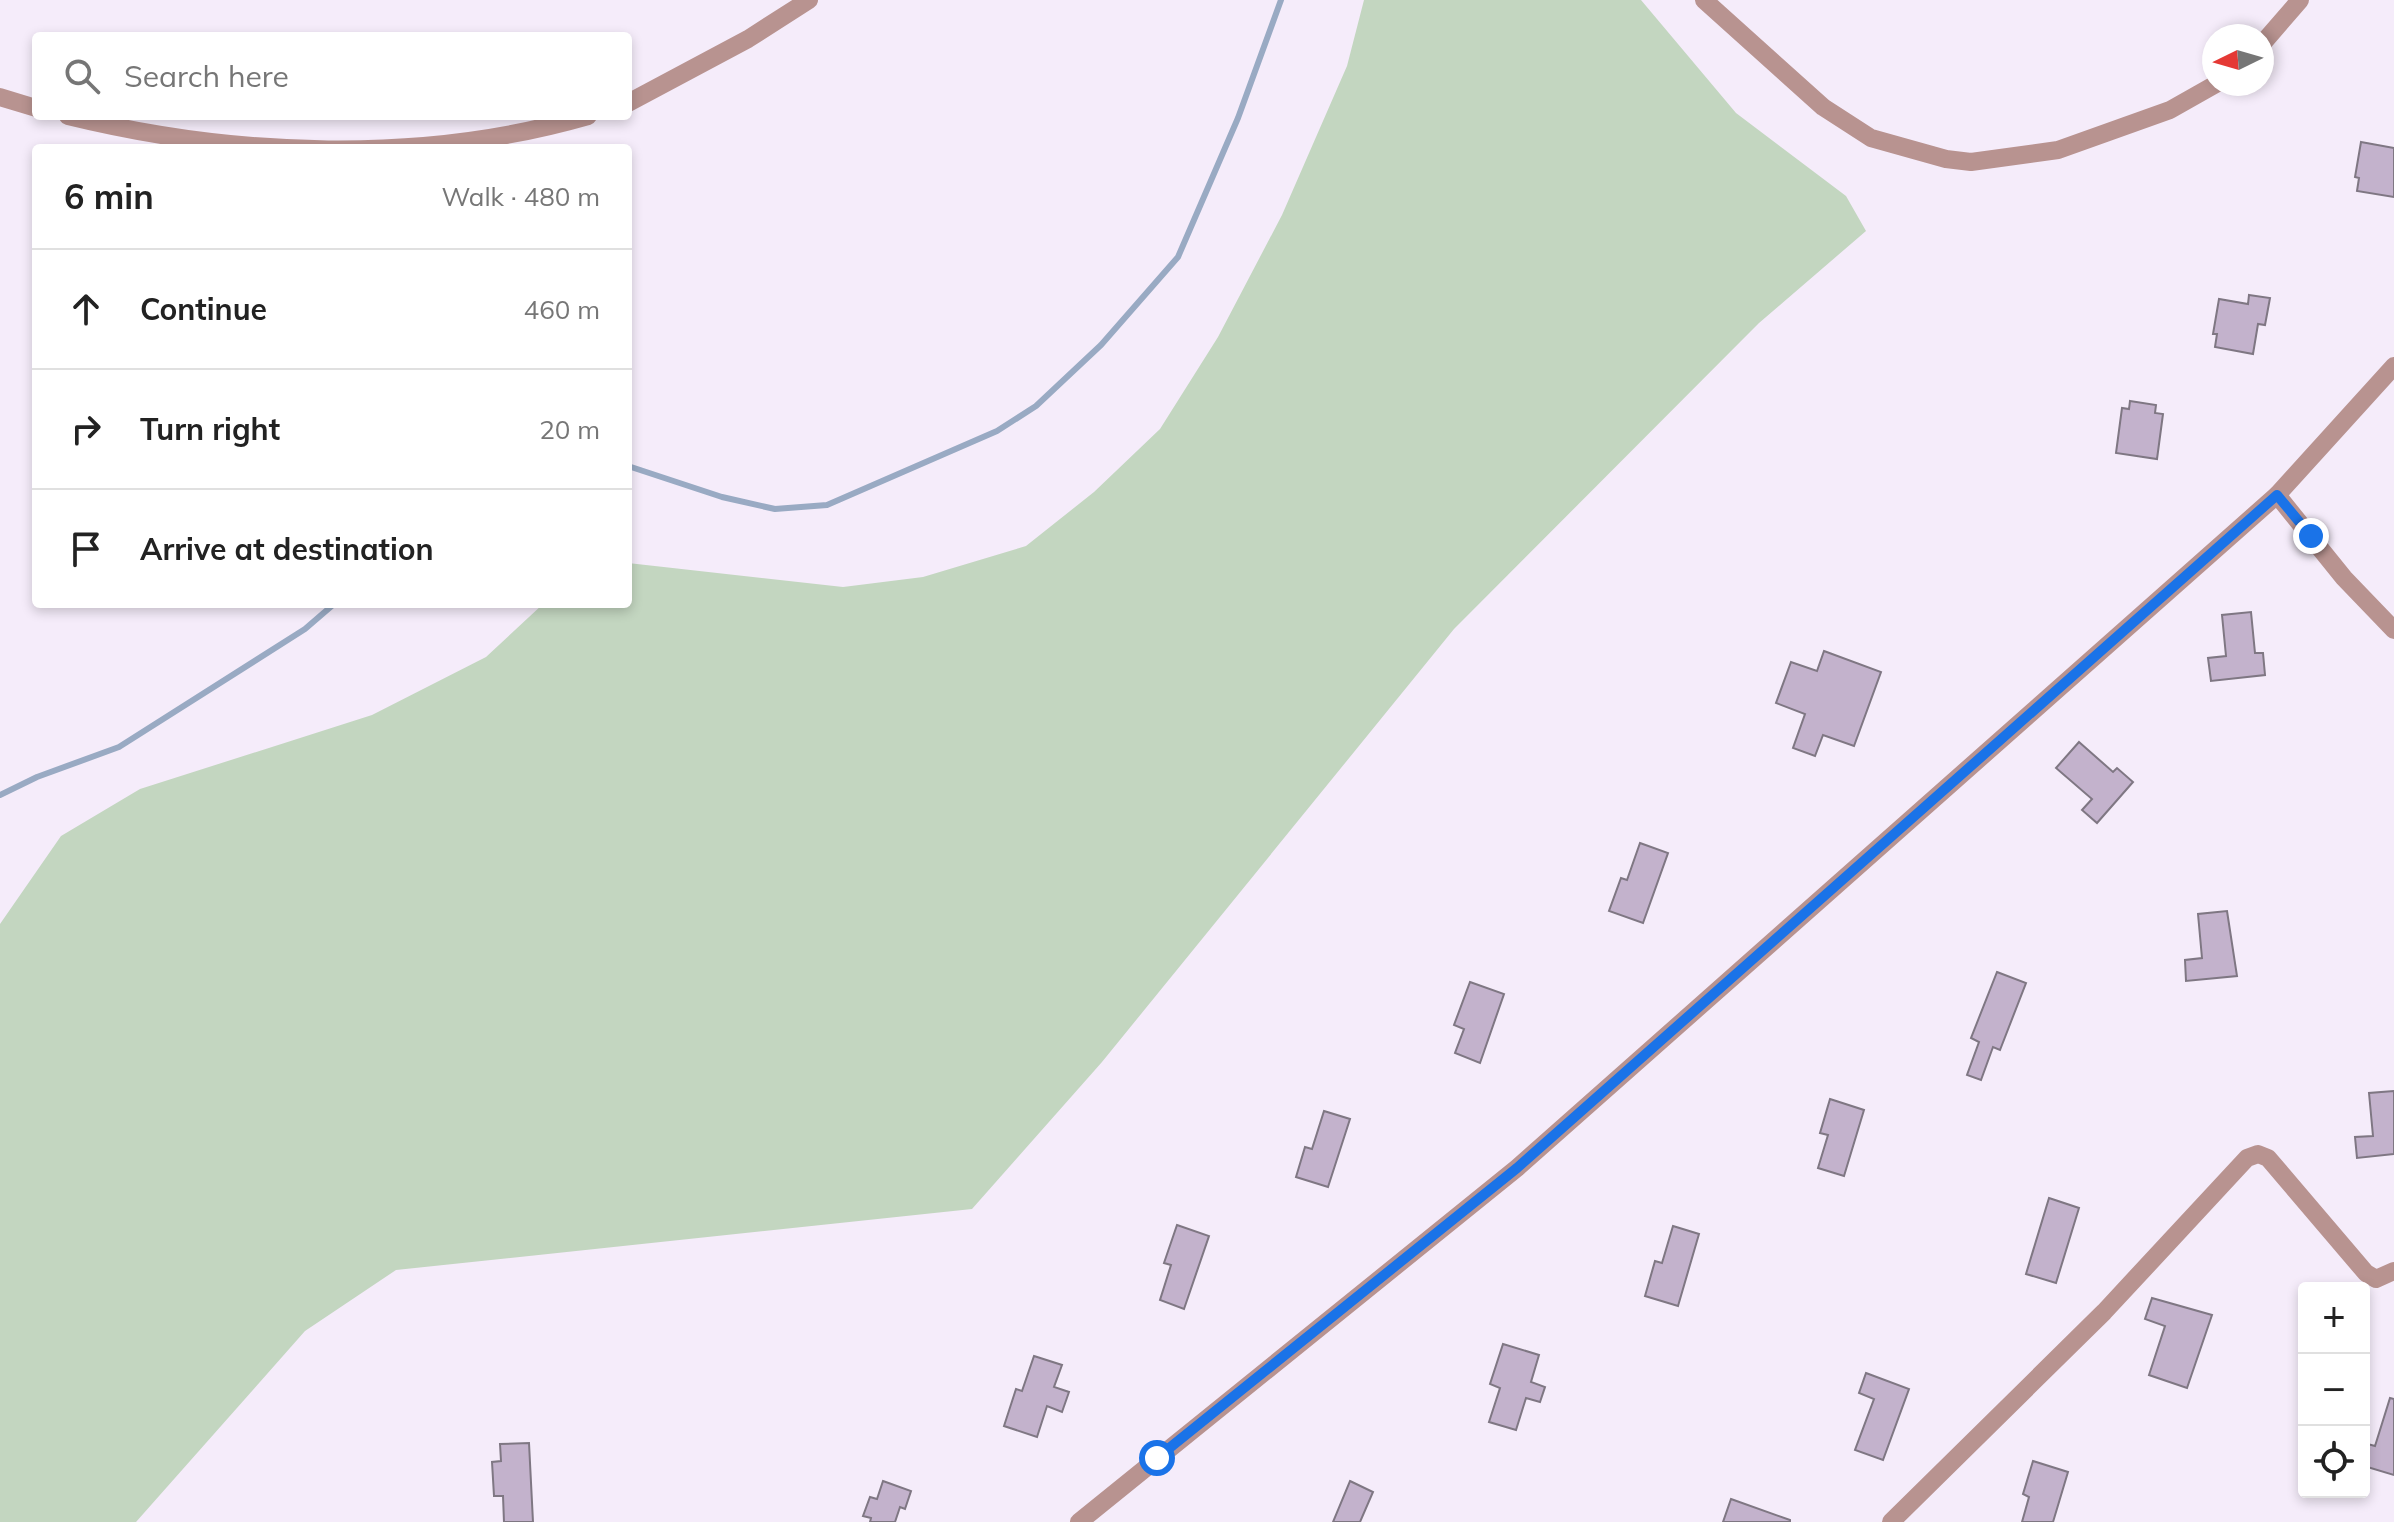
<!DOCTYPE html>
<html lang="en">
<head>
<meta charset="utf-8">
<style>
  :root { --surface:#fff; --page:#f6f6f6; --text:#222; --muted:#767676; --line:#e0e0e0 }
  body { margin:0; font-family:Mulish,sans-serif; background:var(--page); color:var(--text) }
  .controls { position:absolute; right:24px; bottom:24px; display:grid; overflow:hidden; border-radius:8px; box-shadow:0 4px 12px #0003 }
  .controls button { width:72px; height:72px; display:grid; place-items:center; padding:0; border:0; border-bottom:2px solid var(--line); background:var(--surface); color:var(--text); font:40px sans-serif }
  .compass { position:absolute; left:2202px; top:24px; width:72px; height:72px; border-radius:50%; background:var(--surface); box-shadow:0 4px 12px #0003; rotate:265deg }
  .stop { position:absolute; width:24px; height:24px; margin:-18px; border:6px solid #1a73e8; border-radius:50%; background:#fff }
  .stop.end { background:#1a73e8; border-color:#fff; box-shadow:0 2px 8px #0008 }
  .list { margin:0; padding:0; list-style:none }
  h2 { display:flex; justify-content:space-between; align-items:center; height:104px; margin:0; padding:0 32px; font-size:34px }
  h2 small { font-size:26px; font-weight:400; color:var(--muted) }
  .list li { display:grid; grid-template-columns:52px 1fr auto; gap:24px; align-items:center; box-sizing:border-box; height:120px; padding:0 32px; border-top:2px solid var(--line) }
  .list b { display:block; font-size:30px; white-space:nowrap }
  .list em { font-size:26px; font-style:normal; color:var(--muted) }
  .icon { flex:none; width:44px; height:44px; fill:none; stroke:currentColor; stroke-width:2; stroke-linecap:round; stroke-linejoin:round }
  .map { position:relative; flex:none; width:2394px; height:1522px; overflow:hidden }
  .search { position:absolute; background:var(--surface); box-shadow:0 4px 12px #0003; left:32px; top:32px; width:600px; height:88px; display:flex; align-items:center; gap:20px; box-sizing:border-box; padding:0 28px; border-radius:8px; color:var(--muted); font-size:30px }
  .panel { position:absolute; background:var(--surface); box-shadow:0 4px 12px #0003; left:32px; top:144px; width:600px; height:464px; border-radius:8px }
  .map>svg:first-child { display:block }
  .green { fill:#c3d6c0 }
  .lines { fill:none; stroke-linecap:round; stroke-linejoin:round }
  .stream { stroke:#99aac3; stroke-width:6 }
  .building { fill:#c3b2cc; stroke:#7f7783; stroke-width:2 }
  .street { stroke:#b89390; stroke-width:18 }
  .route { stroke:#1a73e8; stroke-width:10 }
</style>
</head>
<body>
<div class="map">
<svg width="2394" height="1522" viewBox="0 0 2394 1522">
  <rect width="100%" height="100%" fill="#f5ecfa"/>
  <polygon class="green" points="1364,0 1641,0 1736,113 1846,196 1866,231 1759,323 1454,629 1102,1062 972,1209 396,1270 305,1331 136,1522 0,1522 0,924 61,836 140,789 372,715 486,657 543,604 628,604 628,563 843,587 923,577 1026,546 1094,492 1160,429 1218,337 1282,215 1347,66"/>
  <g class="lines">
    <g class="stream">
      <polyline points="628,466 722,497 775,509 827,505 997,431 1036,406 1101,345 1178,257 1238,118 1281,0"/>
      <polyline points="0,795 37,777 119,747 305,629 334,604"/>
    </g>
  </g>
  <g class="building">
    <polygon points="2361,142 2394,148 2394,197 2357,191 2359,178 2355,177"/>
    <polygon points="2249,295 2270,298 2265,325 2258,324 2253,354 2215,347 2217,334 2213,334 2219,299 2248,304"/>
    <polygon points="2130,401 2156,405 2155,413 2163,414 2157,459 2116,453 2122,408 2129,409"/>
    <polygon points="2251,612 2255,653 2263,653 2265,675 2211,681 2208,658 2226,656 2222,615"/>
    <polygon points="1824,651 1881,672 1854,746 1823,735 1815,756 1793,748 1805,714 1776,703 1791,662 1817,671"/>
    <polygon points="2079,742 2113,772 2117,768 2133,782 2097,823 2082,810 2092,799 2056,768"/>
    <polygon points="1640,843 1668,853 1643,923 1609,911 1621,878 1627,880"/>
    <polygon points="2227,911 2237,976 2186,981 2185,960 2202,958 2198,914"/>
    <polygon points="1997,972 2026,983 2000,1050 1993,1047 1981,1080 1967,1075 1979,1042 1971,1038"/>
    <polygon points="1470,982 1504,994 1480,1063 1455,1053 1464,1029 1454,1025"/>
    <polygon points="2394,1091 2394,1154 2357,1158 2355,1137 2373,1136 2369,1093"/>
    <polygon points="1830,1099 1864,1110 1844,1176 1818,1168 1828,1135 1820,1133"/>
    <polygon points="1324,1111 1350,1119 1328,1187 1296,1177 1305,1147 1312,1149"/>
    <polygon points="2049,1198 2079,1208 2056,1283 2026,1274"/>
    <polygon points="1177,1225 1209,1236 1184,1309 1160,1300 1171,1265 1164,1263"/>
    <polygon points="1673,1226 1699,1234 1678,1306 1645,1296 1655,1261 1662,1263"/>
    <polygon points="2152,1298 2212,1315 2187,1388 2149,1375 2165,1326 2145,1319"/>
    <polygon points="1503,1344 1539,1355 1531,1382 1545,1387 1540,1402 1526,1398 1516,1430 1489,1422 1500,1388 1490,1384"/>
    <polygon points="1034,1356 1062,1365 1054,1387 1069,1392 1062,1412 1047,1406 1037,1437 1004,1426 1016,1389 1022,1391"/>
    <polygon points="1866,1373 1909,1389 1883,1460 1855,1450 1874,1399 1859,1393"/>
    <polygon points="2390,1398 2394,1399 2394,1475 2364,1466 2364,1443 2375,1446"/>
    <polygon points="529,1443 533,1522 504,1522 503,1496 494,1496 492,1462 501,1461 500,1444"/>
    <polygon points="2033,1461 2068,1472 2053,1522 2022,1522 2029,1497 2023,1494"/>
    <polygon points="883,1481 911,1491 905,1509 900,1507 895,1522 870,1522 871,1518 863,1516 870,1497 877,1499"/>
    <polygon points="1350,1481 1373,1492 1360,1522 1333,1522"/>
    <polygon points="1731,1499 1790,1520 1790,1522 1723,1522"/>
  </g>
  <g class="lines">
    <g class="street">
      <polyline points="1704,0 1823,107 1871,138 1946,159 1971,162 2058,150 2170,110 2216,84"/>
      <polyline points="2262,44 2300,0"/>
      <polyline points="0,97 36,108"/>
      <polyline points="628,103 748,39 809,0"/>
      <path d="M 68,116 C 235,157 421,164 588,116"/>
      <polyline points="2277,495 2344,578 2394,630"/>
      <polyline points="1079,1522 1517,1168 2277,495 2394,366"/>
      <polyline points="1891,1522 2104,1312 2247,1158 2258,1154 2268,1158 2366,1273 2376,1279 2394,1271"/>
    </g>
  </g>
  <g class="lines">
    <polyline class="route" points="1157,1458 1517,1168 2277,495 2311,536"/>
  </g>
</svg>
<div class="controls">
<button>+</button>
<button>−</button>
<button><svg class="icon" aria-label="locate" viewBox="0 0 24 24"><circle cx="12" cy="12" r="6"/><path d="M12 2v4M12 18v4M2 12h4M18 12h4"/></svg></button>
</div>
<svg class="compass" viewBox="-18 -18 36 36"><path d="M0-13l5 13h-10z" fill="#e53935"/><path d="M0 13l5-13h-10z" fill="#767676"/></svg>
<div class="stop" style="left:1157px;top:1458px"></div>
<div class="stop end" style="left:2311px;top:536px"></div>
<div class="search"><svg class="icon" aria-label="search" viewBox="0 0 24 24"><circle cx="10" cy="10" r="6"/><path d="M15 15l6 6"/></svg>Search here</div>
<section class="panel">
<h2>6 min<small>Walk · 480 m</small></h2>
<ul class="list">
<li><svg class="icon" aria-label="ahead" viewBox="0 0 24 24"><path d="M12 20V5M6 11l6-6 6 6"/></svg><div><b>Continue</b></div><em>460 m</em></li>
<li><svg class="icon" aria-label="right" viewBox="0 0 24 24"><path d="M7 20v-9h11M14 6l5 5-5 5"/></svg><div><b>Turn right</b></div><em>20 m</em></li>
<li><svg class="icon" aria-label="arrive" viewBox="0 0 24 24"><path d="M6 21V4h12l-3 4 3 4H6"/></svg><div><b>Arrive at destination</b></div></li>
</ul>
</section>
</div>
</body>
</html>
